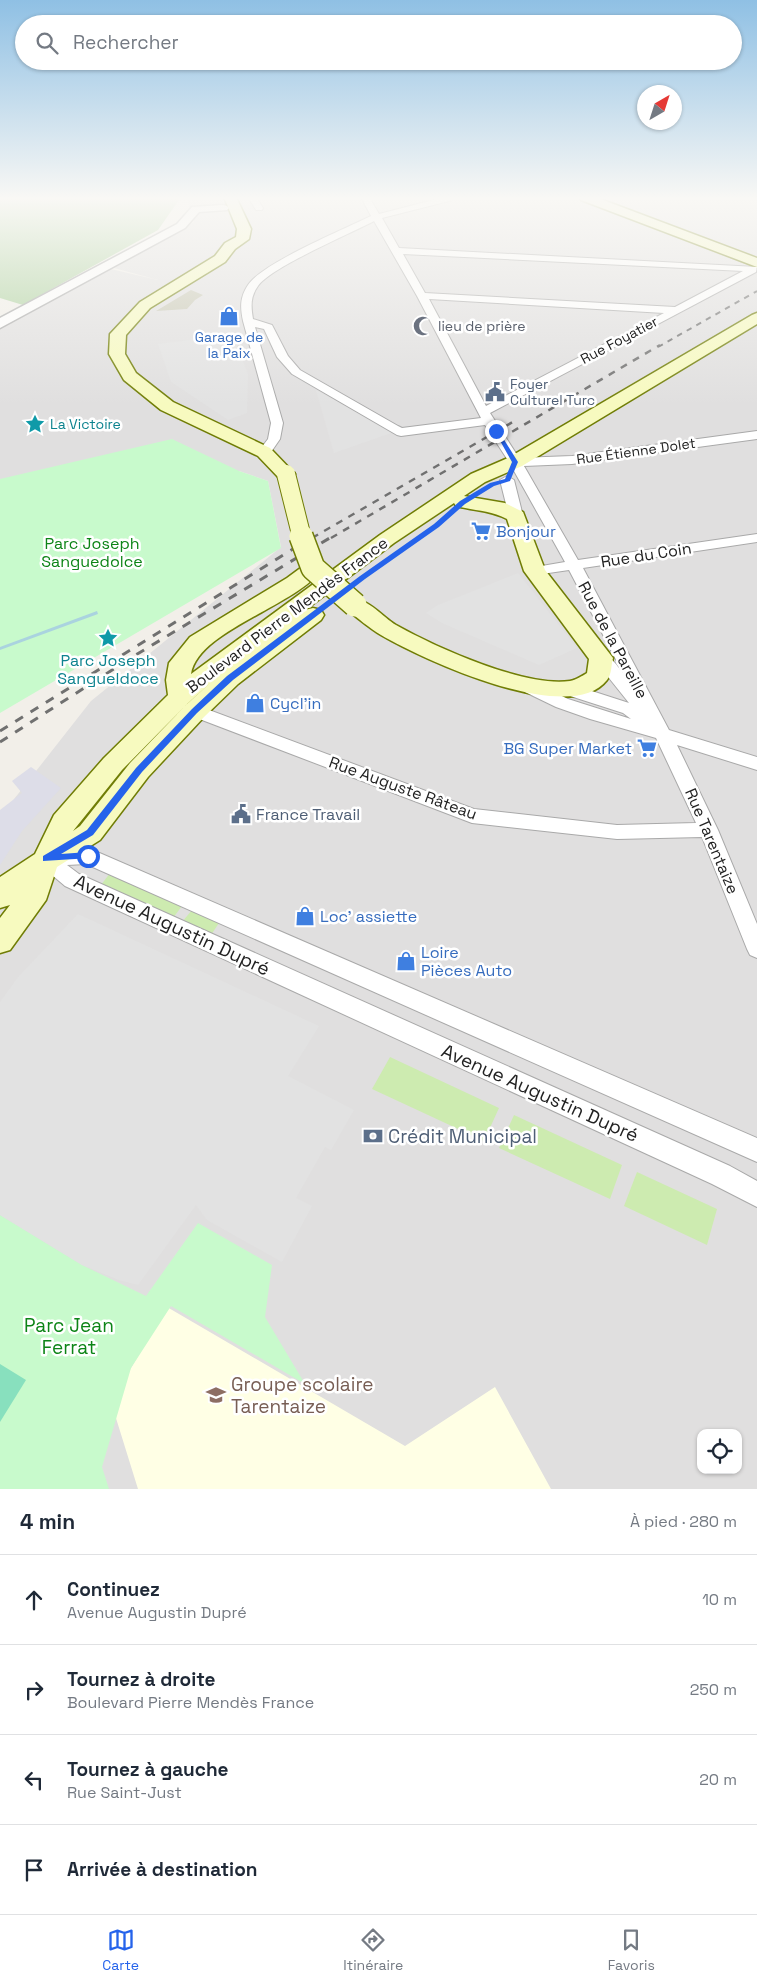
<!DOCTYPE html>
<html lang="fr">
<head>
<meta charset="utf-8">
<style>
  :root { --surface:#fff; --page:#f2f2f3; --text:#1f2937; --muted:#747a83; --line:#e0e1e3; --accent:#2563eb }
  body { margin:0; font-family:"Space Grotesk",sans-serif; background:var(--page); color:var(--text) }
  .controls { position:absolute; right:15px; bottom:15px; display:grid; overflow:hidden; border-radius:10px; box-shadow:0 1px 4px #0004 }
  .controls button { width:45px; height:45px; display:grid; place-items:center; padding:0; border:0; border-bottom:1px solid var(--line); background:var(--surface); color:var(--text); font:25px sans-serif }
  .compass { position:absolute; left:637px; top:85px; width:45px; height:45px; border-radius:50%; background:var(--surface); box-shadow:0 1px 4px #0004; rotate:39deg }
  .stop { position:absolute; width:15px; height:15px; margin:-11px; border:4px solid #2563eb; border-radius:50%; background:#fff }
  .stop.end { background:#2563eb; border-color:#fff; box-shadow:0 1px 5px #0008 }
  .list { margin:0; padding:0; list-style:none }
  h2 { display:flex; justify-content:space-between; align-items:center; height:65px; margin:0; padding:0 20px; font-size:21px }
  h2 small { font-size:16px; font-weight:400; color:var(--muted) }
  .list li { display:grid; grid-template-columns:32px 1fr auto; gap:15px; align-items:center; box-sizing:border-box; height:90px; padding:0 20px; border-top:1px solid var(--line) }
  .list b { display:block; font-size:19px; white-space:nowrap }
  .list p { margin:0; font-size:16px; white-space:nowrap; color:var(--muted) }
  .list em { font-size:16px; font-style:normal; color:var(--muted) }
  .icon { flex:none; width:28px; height:28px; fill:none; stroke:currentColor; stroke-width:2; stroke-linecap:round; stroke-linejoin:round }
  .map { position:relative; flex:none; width:757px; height:1489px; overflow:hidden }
  .search { position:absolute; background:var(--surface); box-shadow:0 1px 4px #0004; left:15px; right:15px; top:15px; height:55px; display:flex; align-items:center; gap:12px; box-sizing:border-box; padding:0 18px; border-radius:28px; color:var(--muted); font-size:19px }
  .sheet { height:425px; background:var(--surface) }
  nav { display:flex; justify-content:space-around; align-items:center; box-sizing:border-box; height:70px; border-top:1px solid var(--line); background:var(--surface); font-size:14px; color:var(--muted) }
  nav a { display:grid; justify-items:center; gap:2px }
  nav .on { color:var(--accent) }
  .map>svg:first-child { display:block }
  .residential { fill:#e0dfdf; fill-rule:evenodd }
  .education { fill:#ffffe5 }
  .construction { fill:#c7c7b4 }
  .grass { fill:#cdebb0 }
  .forest { fill:#add19e }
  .park { fill:#c8facc }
  .pitch { fill:#88e0be }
  .parking { fill:#e2e2e2 }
  .plaza { fill:#dddde8 }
  .water { fill:#aad3df }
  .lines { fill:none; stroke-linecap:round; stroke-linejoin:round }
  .minor-casing { stroke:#a9a9a9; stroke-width:2 }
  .tertiary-casing { stroke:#a9a9a9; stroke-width:3 }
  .secondary-casing { stroke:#707d05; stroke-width:3 }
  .minor { fill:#fff; fill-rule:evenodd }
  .tertiary { fill:#fff; fill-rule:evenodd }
  .secondary { fill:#f7fabf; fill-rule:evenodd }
  .rail-far2 { stroke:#707070; stroke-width:2; stroke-dasharray:5.5 5.5; stroke-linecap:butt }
  .rail-far1 { stroke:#707070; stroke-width:2.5; stroke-dasharray:7 7; stroke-linecap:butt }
  .rail { stroke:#707070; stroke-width:3; stroke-dasharray:9 9; stroke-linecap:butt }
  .secondary-bridge-far1-casing { stroke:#707d05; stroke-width:20; stroke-linecap:butt }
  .secondary-bridge-casing { stroke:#707d05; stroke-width:26; stroke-linecap:butt }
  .secondary-bridge-far1 { stroke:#f7fabf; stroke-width:18 }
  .secondary-bridge { stroke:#f7fabf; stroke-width:23 }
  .route { fill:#2563eb }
  .labels { text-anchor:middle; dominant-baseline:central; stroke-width:5; stroke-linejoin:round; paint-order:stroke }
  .far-worship-label { font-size:14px; fill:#5b616d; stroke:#fff; text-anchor:start }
  .far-shop-label { font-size:14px; fill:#366cbe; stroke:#fff }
  .far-street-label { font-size:14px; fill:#222; stroke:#fff }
  .far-service-label { font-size:14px; fill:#4e5e75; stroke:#fff; text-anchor:start }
  .far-culture-label { font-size:14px; fill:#0d838f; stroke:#fff; text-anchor:start }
  .shop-label { font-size:16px; fill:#366cbe; stroke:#fff; text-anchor:start }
  .park-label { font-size:16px; fill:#0c8416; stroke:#fff }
  .street-label { font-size:16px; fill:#222; stroke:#fff }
  .culture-label { font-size:16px; fill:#0d838f; stroke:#fff }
  .service-label { font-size:16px; fill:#4e5e75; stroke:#fff; text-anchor:start }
  .near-street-label { font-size:19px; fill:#222; stroke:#fff }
  .near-service-label { font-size:19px; fill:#4e5e75; stroke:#fff; text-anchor:start }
  .near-park-label { font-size:19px; fill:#0c8416; stroke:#fff }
  .near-education-label { font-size:19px; fill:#785e54; stroke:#fff; text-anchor:start }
</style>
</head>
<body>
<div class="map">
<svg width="757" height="1489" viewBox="0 0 757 1489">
  <rect width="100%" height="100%" fill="#f2efe9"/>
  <path class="residential" d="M 186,197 L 757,197 L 757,1489 L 0,1489 L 0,817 L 91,701 L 281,547 L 268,481 L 239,471 L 0,480 L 0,325 L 111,269 L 158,280 L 114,268 L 194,222 ZM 701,1433 L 738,1433 L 738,1470 L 701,1470 Z"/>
  <polygon class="education" points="167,1307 405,1446 495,1387 551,1489 138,1489 111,1402"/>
  <polygon class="construction" points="191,290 203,295 195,300 187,309 156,311"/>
  <g class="grass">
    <polygon points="110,873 182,906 173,918 101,885"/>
    <polygon points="192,910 219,923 211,935 182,922"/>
    <polygon points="390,1057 499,1108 484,1141 372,1089"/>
    <polygon points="514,1115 622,1165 610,1199 499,1148"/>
    <polygon points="637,1172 717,1209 707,1245 624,1206"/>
  </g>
  <polygon class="forest" points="0,197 180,197 179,200 158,230 23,305 0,298"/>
  <g class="park">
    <polygon points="172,439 239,471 268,481 281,548 0,713 0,479"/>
    <polygon points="0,1215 82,1265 146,1296 198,1223 272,1265 265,1317 305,1384 171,1306 131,1368 102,1467 109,1489 0,1489"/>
  </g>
  <polygon class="pitch" points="0,1364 26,1380 0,1422"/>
  <g class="parking">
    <polygon points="229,325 248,374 247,413 228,420 171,382 158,344 198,339"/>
    <polygon points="316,390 394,432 334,453"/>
    <polygon points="518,573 577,648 539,665 442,623 426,613 438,605"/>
    <polygon points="78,914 319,1026 288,1076 354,1110 331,1150 325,1147 296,1198 312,1206 282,1262 207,1220 196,1205 138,1285 119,1280 82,1265 0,1215 0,1002 19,976"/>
  </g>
  <polygon class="plaza" points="31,767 61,788 22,831 0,865 0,810 22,793 12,781"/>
  <polygon class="water" points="97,611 98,614 0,650 0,647"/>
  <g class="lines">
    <defs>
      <g id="minor">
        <polygon points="248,197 256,197 263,208 262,210 256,210"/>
        <path d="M 361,197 L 369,197 L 379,214 L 445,197 L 458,197 L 457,199 L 382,218 L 399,248 L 757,267 L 756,272 L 490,413 L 519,458 L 572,456 L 757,431 L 757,439 L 572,464 L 524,466 L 578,560 L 757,534 L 757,542 L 583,568 L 669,730 L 757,757 L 757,770 L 677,745 L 718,830 L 757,924 L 757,958 L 750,955 L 747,949 L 702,837 L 617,839 L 472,823 L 189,715 L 187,711 L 189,707 L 195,705 L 201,707 L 474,809 L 617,825 L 696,823 L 656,738 L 590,719 L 556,707 L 525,692 L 523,688 L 525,684 L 531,682 L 537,684 L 568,699 L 631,719 L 623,713 L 564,694 L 562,690 L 564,686 L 570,684 L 629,703 L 593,658 L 595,654 C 609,651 615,664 623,673 L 569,570 L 535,575 L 530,574 L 528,571 L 530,568 L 565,562 L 509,462 L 485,425 L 401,436 L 397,435 L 292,374 L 277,357 L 264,329 L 255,327 L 283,423 L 280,439 L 269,455 L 259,455 L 258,452 L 268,439 L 271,423 L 243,321 C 240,307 240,297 248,285 C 262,263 345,229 371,216 ZM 374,221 L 417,296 L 481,418 L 402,428 L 398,426 L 300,370 L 288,356 L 272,325 L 253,319 C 251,307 250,297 258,286 C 271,267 350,234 374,221 ZM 403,254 L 743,271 L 675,307 L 425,293 ZM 429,299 L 664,313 L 486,406 Z"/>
        <polygon points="507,476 514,480 523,516 521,519 511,519 509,516 500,480"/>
        <polygon points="88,848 757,1138 757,1162 86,864 67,865 79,874 730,1166 757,1181 757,1207 712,1184 65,886 39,864 36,859 39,854"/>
      </g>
      <polygon id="tertiary" points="223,205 227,206 229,208 227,210 199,212 185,228 0,328 0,318 177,224 192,207"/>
      <g id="secondary">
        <polygon points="224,197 236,197 251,229 249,239 235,249 225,262 150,308 126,335 125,354 136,373 173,402 270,448 295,474 293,478 286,480 279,478 258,456 161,410 124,380 109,354 110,334 140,302 215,256 225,243 236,237 237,229"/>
        <polygon points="579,197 595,197 757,258 757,267 581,200"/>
        <path d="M 757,313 L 757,324 L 522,466 L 485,482 L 464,496 L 505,503 L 523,512 L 545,570 L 613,658 C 611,665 612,674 607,680 C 570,728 422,659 381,635 C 369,628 358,618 347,610 L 344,605 L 347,600 C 366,595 381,616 396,625 C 435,647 526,688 570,681 C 576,680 582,676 587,673 L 589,659 L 524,571 L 507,519 C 490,510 475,511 456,506 L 454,503 L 394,543 L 305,610 L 313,608 L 321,610 L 324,615 L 321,620 L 238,684 L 204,717 L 148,777 L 100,840 L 57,867 L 46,900 L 10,950 L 0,953 L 0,918 L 10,905 L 0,908 L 0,877 L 35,854 L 54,815 L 104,758 L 168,695 L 166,680 L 169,663 L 190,637 L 287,578 L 306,564 L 313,562 L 320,564 L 323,568 C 297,606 198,630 191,674 L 380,535 L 471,474 L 508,458 L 752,315 ZM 218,676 L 186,705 L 130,763 L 80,826 L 73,831 L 122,770 L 188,703 Z"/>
      </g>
    </defs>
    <use href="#minor" class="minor-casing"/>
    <use href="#tertiary" class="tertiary-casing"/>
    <use href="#secondary" class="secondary-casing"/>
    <use href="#minor" class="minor"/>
    <use href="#tertiary" class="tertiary"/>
    <use href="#secondary" class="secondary"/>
    <polyline class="rail-far2" points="658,347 757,291"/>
    <g class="rail-far1">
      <polyline points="312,538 518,419"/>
      <polyline points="331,538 660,345"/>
    </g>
    <g class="rail">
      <polyline points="0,731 314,536"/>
      <polyline points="0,742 134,656 333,536"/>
    </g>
    <defs>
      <polyline id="secondary-bridge-far1" points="286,474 302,538"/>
      <polyline id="secondary-bridge" points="301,536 313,568 355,605"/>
    </defs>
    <use href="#secondary-bridge-far1" class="secondary-bridge-far1-casing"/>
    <use href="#secondary-bridge" class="secondary-bridge-casing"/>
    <use href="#secondary-bridge-far1" class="secondary-bridge-far1"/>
    <use href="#secondary-bridge" class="secondary-bridge"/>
  </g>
  <linearGradient id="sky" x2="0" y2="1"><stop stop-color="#8fc0e4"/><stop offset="0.49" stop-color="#f9f8f5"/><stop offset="1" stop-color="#f9f8f5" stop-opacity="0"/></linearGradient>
  <rect width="757" height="405" fill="url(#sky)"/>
  <polygon class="route" points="494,430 498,430 518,462 510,481 494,486 465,504 439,527 365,579 233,680 197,713 142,772 93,835 61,854 88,852 91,853 91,858 43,861 43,856 87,830 136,768 192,709 227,676 360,576 434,524 460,501 490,483 505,479 512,462"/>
  <defs>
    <symbol id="shop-bare" viewBox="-9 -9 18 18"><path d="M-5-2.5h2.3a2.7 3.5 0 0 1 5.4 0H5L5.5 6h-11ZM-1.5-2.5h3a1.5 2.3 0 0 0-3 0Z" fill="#3f7fe0" stroke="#fff" stroke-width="2.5" paint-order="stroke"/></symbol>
    <symbol id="mosque-bare" viewBox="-9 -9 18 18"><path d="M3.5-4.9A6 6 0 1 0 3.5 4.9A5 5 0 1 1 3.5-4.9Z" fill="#6b7280" stroke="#fff" stroke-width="2.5" paint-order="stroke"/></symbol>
    <symbol id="civic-bare" viewBox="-9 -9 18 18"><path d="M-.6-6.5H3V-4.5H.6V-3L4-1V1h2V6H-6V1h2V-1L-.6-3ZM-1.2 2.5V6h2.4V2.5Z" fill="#5c6f8a" stroke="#fff" stroke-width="2.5" paint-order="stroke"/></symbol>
    <symbol id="sight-bare" viewBox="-9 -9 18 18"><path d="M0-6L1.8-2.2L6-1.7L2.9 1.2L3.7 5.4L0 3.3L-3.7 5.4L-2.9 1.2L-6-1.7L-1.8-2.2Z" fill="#0f9aa8" stroke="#fff" stroke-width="2.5" paint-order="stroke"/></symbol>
    <symbol id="supermarket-bare" viewBox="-9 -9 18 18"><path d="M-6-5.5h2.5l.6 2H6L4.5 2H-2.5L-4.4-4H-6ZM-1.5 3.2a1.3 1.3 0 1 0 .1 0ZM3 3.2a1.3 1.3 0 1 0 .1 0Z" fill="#3f7fe0" stroke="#fff" stroke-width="2.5" paint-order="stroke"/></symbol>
    <symbol id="bank-bare" viewBox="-9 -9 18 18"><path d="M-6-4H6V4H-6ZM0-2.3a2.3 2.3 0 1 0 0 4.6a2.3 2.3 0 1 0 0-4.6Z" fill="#5c6f8a" stroke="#fff" stroke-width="2.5" paint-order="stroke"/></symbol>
    <symbol id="school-bare" viewBox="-9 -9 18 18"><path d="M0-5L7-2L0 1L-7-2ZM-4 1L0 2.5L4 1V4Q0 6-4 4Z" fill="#8d6e63" stroke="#fff" stroke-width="2.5" paint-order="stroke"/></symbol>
  </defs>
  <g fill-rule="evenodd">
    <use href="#shop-bare" x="215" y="302" width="28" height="28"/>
    <use href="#mosque-bare" x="409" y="312" width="28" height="28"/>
    <use href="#civic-bare" x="481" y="378" width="28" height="28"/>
    <use href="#sight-bare" x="21" y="410" width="28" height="28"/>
    <use href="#supermarket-bare" x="467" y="517" width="28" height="28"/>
    <use href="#sight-bare" x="94" y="624" width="28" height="28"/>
    <use href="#shop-bare" x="241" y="689" width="28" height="28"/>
    <use href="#supermarket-bare" x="633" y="734" width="28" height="28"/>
    <use href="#civic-bare" x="227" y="800" width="28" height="28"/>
    <use href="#shop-bare" x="291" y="902" width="28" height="28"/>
    <use href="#shop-bare" x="392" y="947" width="28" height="28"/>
    <use href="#bank-bare" x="359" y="1122" width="28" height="28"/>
    <use href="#school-bare" x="202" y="1381" width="28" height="28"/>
  </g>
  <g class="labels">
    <g class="far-worship-label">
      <text x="438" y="326">lieu de prière</text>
    </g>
    <g class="far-shop-label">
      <text x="229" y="337">Garage de<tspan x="229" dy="16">la Paix</tspan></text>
    </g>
    <g class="far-street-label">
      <text transform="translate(619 340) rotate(-28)">Rue Foyatier</text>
      <text transform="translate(636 451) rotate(-8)">Rue Étienne Dolet</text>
    </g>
    <g class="far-service-label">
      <text x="510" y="384">Foyer<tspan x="510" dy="16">Culturel Turc</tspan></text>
    </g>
    <g class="far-culture-label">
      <text x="50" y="424">La Victoire</text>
    </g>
    <g class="shop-label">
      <text x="496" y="531">Bonjour</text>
      <text x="270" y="703">Cycl'in</text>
      <text x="632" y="748" text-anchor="end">BG Super Market</text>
      <text x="320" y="916">Loc' assiette</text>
      <text x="421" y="952">Loire<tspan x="421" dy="18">Pièces Auto</tspan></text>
    </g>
    <g class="park-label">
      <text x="92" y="543">Parc Joseph<tspan x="92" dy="18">Sanguedolce</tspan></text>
    </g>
    <g class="street-label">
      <text transform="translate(646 555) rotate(-9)">Rue du Coin</text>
      <text transform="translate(287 615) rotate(-37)">Boulevard Pierre Mendès France</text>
      <text transform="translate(613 640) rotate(62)">Rue de la Pareille</text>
      <text transform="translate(403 788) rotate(20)">Rue Auguste Râteau</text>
      <text transform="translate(712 841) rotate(67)">Rue Tarentaize</text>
    </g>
    <g class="culture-label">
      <text x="108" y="660">Parc Joseph<tspan x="108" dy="18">Sangueldoce</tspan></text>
    </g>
    <g class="service-label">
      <text x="256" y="814">France Travail</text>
    </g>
    <g class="near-street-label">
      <text transform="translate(172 925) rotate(25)">Avenue Augustin Dupré</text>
      <text transform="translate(540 1093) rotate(24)">Avenue Augustin Dupré</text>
    </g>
    <g class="near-service-label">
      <text x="388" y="1136">Crédit Municipal</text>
    </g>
    <g class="near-park-label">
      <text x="69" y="1325">Parc Jean<tspan x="69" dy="22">Ferrat</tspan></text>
    </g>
    <g class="near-education-label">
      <text x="231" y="1384">Groupe scolaire<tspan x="231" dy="22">Tarentaize</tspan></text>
    </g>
  </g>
</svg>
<div class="controls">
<button><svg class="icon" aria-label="locate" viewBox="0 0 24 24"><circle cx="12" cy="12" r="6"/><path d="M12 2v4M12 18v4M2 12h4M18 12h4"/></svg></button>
</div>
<svg class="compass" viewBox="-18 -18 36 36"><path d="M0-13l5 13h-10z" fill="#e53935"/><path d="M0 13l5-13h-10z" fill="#747a83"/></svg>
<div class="stop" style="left:88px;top:856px"></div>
<div class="stop end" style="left:496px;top:431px"></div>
<div class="search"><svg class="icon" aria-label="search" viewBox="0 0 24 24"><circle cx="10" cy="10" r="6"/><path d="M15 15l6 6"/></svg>Rechercher</div>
</div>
<section class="sheet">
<h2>4 min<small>À pied · 280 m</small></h2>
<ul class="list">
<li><svg class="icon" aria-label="ahead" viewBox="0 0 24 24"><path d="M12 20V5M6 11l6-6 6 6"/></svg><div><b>Continuez</b><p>Avenue Augustin Dupré</p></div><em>10 m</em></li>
<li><svg class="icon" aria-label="right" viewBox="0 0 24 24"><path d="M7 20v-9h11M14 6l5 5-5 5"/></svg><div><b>Tournez à droite</b><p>Boulevard Pierre Mendès France</p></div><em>250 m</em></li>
<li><svg class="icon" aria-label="left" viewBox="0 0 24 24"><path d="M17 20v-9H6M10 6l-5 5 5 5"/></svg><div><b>Tournez à gauche</b><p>Rue Saint-Just</p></div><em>20 m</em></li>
<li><svg class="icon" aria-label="arrive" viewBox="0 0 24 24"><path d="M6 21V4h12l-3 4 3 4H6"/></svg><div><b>Arrivée à destination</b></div></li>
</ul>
</section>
<nav>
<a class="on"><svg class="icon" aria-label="map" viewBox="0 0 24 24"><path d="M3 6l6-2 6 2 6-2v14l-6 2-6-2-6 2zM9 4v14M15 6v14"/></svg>Carte</a>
<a><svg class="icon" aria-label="directions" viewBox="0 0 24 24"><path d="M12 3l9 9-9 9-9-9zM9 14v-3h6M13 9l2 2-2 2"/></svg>Itinéraire</a>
<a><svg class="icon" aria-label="saved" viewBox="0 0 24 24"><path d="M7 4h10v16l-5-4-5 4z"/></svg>Favoris</a>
</nav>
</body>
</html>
